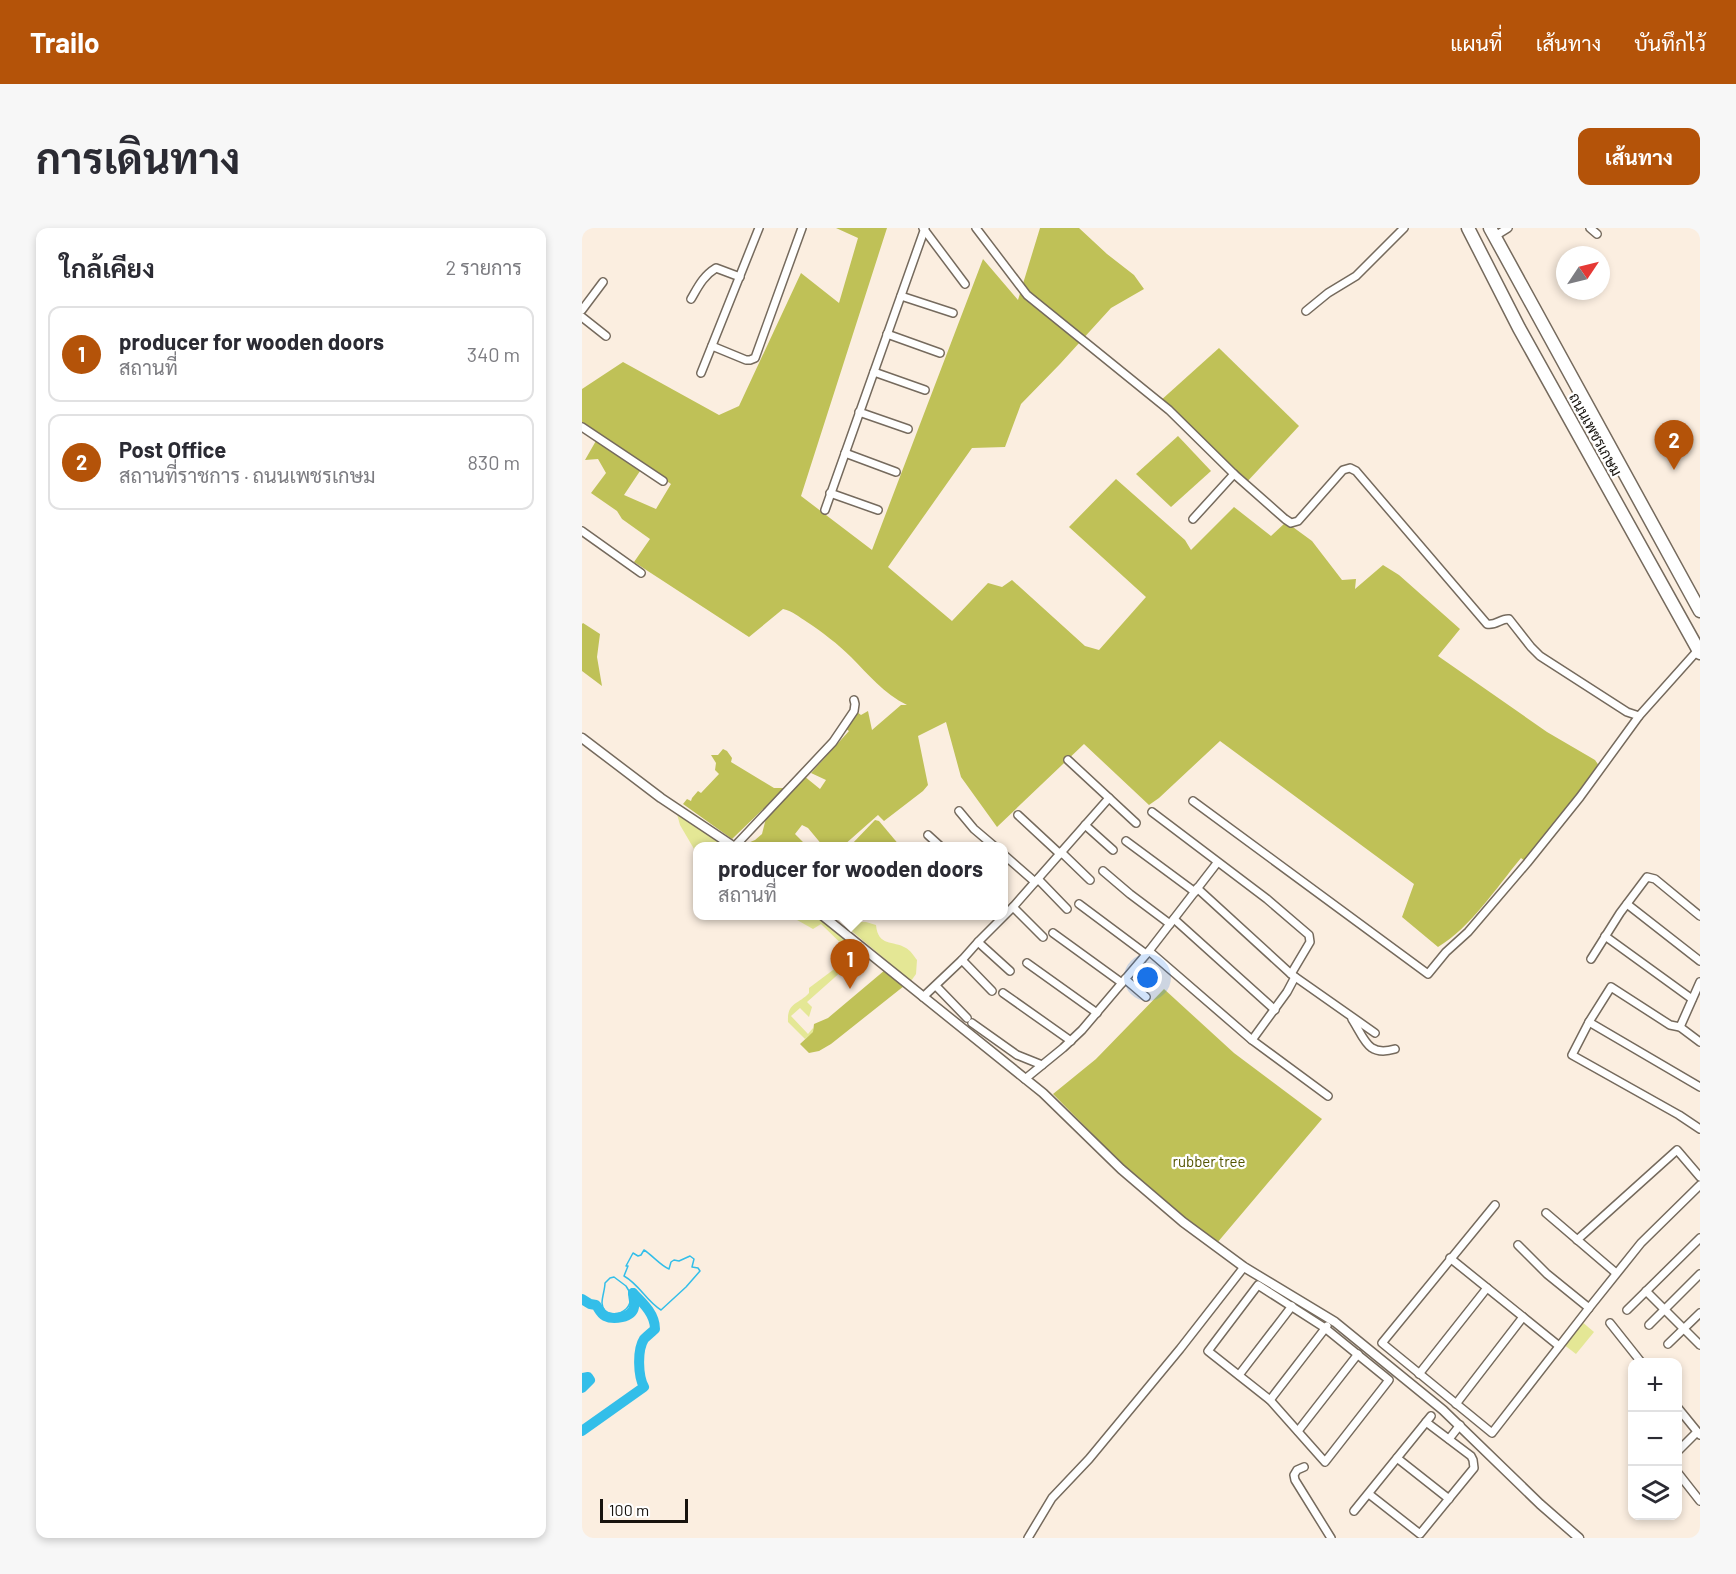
<!DOCTYPE html>
<html lang="th">
<head>
<meta charset="utf-8">
<style>
  :root { --surface:#fff; --page:#f7f7f7; --text:#2b2b33; --muted:#7c7c81; --line:#e1e1e2; --accent:#b45309 }
  body { margin:0; font-family:Barlow,Sarabun,sans-serif; background:var(--page); color:var(--text) }
  .controls { position:absolute; right:18px; bottom:18px; display:grid; overflow:hidden; border-radius:12px; box-shadow:0 3px 9px #0003 }
  .controls button { width:54px; height:54px; display:grid; place-items:center; padding:0; border:0; border-bottom:2px solid var(--line); background:var(--surface); color:var(--text); font:30px sans-serif }
  .compass { position:absolute; left:974px; top:18px; width:54px; height:54px; border-radius:50%; background:var(--surface); box-shadow:0 3px 9px #0003; rotate:55deg }
  .scale { position:absolute; left:18px; bottom:15px; width:88px; box-sizing:border-box; padding-left:6px; border:3px solid #17130e; border-top:0; font-size:16px; line-height:21px; white-space:nowrap; color:#17130e; -webkit-text-stroke:4px #fff; paint-order:stroke }
  .you { position:absolute; left:566px; top:750px; width:21px; height:21px; margin:-15px; border:4px solid #fff; border-radius:50%; background:#1a73e8; box-shadow:0 0 0 9px #1a73e833 }
  .badge { display:grid; place-items:center; width:39px; height:39px; border-radius:50%; background:var(--accent); color:#fff; font-size:20px; font-weight:700 }
  .pin { position:absolute; translate:-50% -50px; filter:drop-shadow(0 2px 3px #0008) }
  .pin::after { content:''; position:absolute; top:32px; width:21px; height:18px; background:inherit; clip-path:polygon(0 0,100% 0,50% 100%) }
  .popup { position:absolute; left:111px; top:614px; width:315px; height:78px; box-sizing:border-box; display:grid; place-content:center; border-radius:12px; background:var(--surface); filter:drop-shadow(0 2px 4px #0005); font-size:20px; white-space:nowrap; color:var(--muted) }
  .popup b { font-size:22px; color:var(--text) }
  .popup::after { content:''; position:absolute; left:50%; top:100%; margin-left:-12px; border:12px solid transparent; border-top-color:var(--surface) }
  .list { margin:0; padding:0; list-style:none }
  h2 { display:flex; justify-content:space-between; align-items:center; height:78px; margin:0; padding:0 24px; font-size:26px }
  h2 small { font-size:20px; font-weight:400; color:var(--muted) }
  .list li { display:grid; grid-template-columns:39px 1fr auto; gap:18px; align-items:center; box-sizing:border-box; height:96px; margin:0 12px 12px; padding:0 12px; border:2px solid var(--line); border-radius:12px }
  .list b { display:block; font-size:22px; white-space:nowrap }
  .list p { margin:0; font-size:20px; white-space:nowrap; color:var(--muted) }
  .list em { font-size:20px; font-style:normal; color:var(--muted) }
  .icon { flex:none; width:33px; height:33px; fill:none; stroke:currentColor; stroke-width:2; stroke-linecap:round; stroke-linejoin:round }
  .map { position:relative; flex:none; width:1118px; height:1310px; overflow:hidden; border-radius:12px }
  header { display:flex; align-items:center; gap:36px; box-sizing:border-box; height:84px; padding:0 30px; background:var(--accent); color:#fff }
  header strong { font-size:28px }
  nav { display:flex; gap:33px; margin-inline-start:auto; font-size:21px }
  .intro { display:flex; align-items:center; justify-content:space-between; box-sizing:border-box; height:144px; padding:0 36px }
  h1 { margin:0; font-size:42px }
  .button { padding:15px 27px; border-radius:12px; background:var(--accent); color:#fff; font-size:21px; font-weight:700 }
  main { display:flex; gap:36px; padding:0 36px }
  aside { flex:1; background:var(--surface); border-radius:12px; box-shadow:0 3px 9px #0003 }
  .map>svg:first-child { display:block }
  .green { fill:#e4e795 }
  .forest { fill:#bfc157 }
  .lines { fill:none; stroke-linecap:round; stroke-linejoin:round }
  .stream { stroke:#33bee9; stroke-width:1.5 }
  .river { stroke:#33bee9; stroke-width:10 }
  .minor-casing { stroke:#756a5d; stroke-width:10 }
  .tertiary-casing { stroke:#756a5d; stroke-width:11 }
  .trunk-casing { stroke:#756a5d; stroke-width:15 }
  .minor { stroke:#fff; stroke-width:7 }
  .tertiary { stroke:#fff; stroke-width:8 }
  .trunk { stroke:#fff; stroke-width:12 }
  .labels { text-anchor:middle; dominant-baseline:central; stroke-width:4.5; stroke-linejoin:round; paint-order:stroke }
  .street-label { font-size:15px; fill:#17130e; stroke:#fff }
  .park-label { font-size:15px; fill:#545500; stroke:#fff }
</style>
</head>
<body>
<header>
<strong>Trailo</strong>
<nav><a>แผนที่</a><a>เส้นทาง</a><a>บันทึกไว้</a></nav>
</header>
<div class="intro"><h1>การเดินทาง</h1><a class="button">เส้นทาง</a></div>
<main>
<aside>
<h2>ใกล้เคียง<small>2 รายการ</small></h2>
<ul class="list">
<li><span class="badge">1</span><div><b>producer for wooden doors</b><p>สถานที่</p></div><em>340 m</em></li>
<li><span class="badge">2</span><div><b>Post Office</b><p>สถานที่ราชการ · ถนนเพชรเกษม</p></div><em>830 m</em></li>
</ul>
</aside>
<div class="map">
<svg width="1118" height="1310" viewBox="0 0 1118 1310">
  <rect width="100%" height="100%" fill="#fbeee0"/>
  <g class="green">
    <polygon points="95,586 144,618 115,618 115,626 98,597"/>
    <path d="M 208,688 L 234,688 L 280,723 L 279,726 L 225,774 L 230,779 L 227,789 L 218,780 L 209,788 L 226,806 L 231,800 L 232,804 L 223,811 L 206,794 C 205,774 216,777 227,765 L 227,760 L 271,727 L 239,696 L 231,701 Z"/>
    <path d="M 276,694 L 284,694 L 294,697 C 296,719 311,712 324,720 C 328,722 332,728 335,732 L 334,746 L 329,753 L 265,699 L 269,696 Z"/>
    <polygon points="999,1093 1012,1104 994,1126 981,1116"/>
  </g>
  <g class="forest">
    <path d="M 254,0 L 305,0 L 219,268 L 290,322 L 401,31 L 436,72 L 458,0 L 497,0 L 525,26 L 552,47 L 562,61 L 529,80 L 478,136 L 439,176 L 423,219 L 390,220 L 306,339 L 370,393 L 406,355 L 420,359 L 430,352 L 503,418 L 517,422 L 564,369 L 487,299 L 534,251 L 603,312 L 609,322 L 652,279 L 689,308 L 704,294 L 730,313 L 760,352 L 774,351 L 773,361 L 801,337 L 817,347 L 878,401 L 856,428 L 965,504 L 1013,532 L 1020,542 L 943,633 L 939,630 C 914,660 889,699 856,719 L 820,689 L 832,656 L 638,513 L 577,570 L 567,577 L 502,516 L 415,599 L 379,549 L 364,494 L 336,508 L 346,557 L 341,563 L 302,593 L 296,587 L 261,618 L 241,618 L 226,600 L 220,597 L 213,606 L 225,618 L 159,618 L 173,612 L 180,606 L 185,586 L 222,548 L 238,561 L 244,552 L 229,545 L 267,503 L 259,497 L 271,481 L 279,487 L 286,483 L 290,502 L 319,477 L 325,477 C 302,466 286,446 269,429 C 256,416 240,404 225,394 C 217,389 211,383 201,381 L 167,409 L 52,334 L 68,311 L 40,291 L 35,283 L 9,265 L 24,245 L 16,231 L 3,232 L 15,211 L 60,240 L 42,267 L 74,281 L 89,256 L 0,194 L 0,161 L 41,134 L 137,187 L 157,178 L 219,45 L 257,75 L 276,10 Z"/>
    <polygon points="637,120 717,198 663,256 577,174"/>
    <polygon points="596,208 629,243 589,279 554,246"/>
    <polygon points="1,395 18,406 15,429 20,458 0,443 0,396"/>
    <polygon points="141,521 145,523 150,530 149,534 192,560 203,560 150,611 101,576 105,571 109,573 110,570 116,563 119,565 137,546 133,542 134,535 129,527 136,527"/>
    <polygon points="293,592 297,593 318,618 268,618"/>
    <polygon points="303,742 322,758 249,816 237,823 227,825 218,816 231,804 232,796 246,790"/>
    <polygon points="582,761 652,825 740,891 635,1015 586,978 540,936 471,866 514,831"/>
  </g>
  <g class="lines">
    <g class="stream">
      <path d="M 62,1022 C 70,1027 79,1038 87,1041 L 89,1034 L 92,1032 L 97,1033 L 108,1028 L 112,1031 L 110,1039 L 116,1040 L 118,1043 L 104,1059 L 79,1082 C 64,1073 58,1057 42,1048 L 46,1038 L 44,1038 L 51,1025 L 56,1028 L 59,1027 Z"/>
      <path d="M 32,1049 L 44,1058 L 50,1068 C 48,1073 48,1078 44,1081 C 36,1088 21,1088 20,1075 C 20,1069 23,1061 23,1055 L 28,1050 Z"/>
    </g>
    <g class="river">
      <path d="M 0,1071 L 8,1076 L 14,1077 C 17,1081 18,1085 23,1088 C 31,1092 50,1090 52,1079 C 53,1075 51,1069 51,1065"/>
      <polyline points="0,1150 6,1149 8,1152 0,1160"/>
      <path d="M 0,1203 L 62,1159 C 56,1148 55,1122 62,1111 C 65,1108 70,1104 73,1101 C 73,1086 61,1075 51,1065"/>
    </g>
    <defs>
      <g id="minor">
        <polyline points="341,0 383,56"/>
        <path d="M 394,0 L 445,67 L 587,182 L 652,246 L 703,291 L 709,295 L 716,293 L 761,242 L 768,240 L 774,243 L 905,396 C 914,398 919,390 927,391 L 949,419 L 958,428 L 1045,484 L 1057,488"/>
        <polyline points="1008,0 1015,6"/>
        <polyline points="918,5 926,0"/>
        <polyline points="319,68 371,85"/>
        <path d="M 109,71 C 116,59 121,48 134,40 L 158,49"/>
        <polyline points="0,82 21,54"/>
        <polyline points="724,83 746,65 774,48 822,0"/>
        <polyline points="0,89 24,108"/>
        <polyline points="305,106 358,125"/>
        <polyline points="130,118 164,132 168,132 173,130 220,0"/>
        <polyline points="292,144 343,162"/>
        <polyline points="119,145 177,0"/>
        <polyline points="277,184 326,201"/>
        <polyline points="0,199 81,253"/>
        <polyline points="263,225 314,244"/>
        <polyline points="248,265 296,282"/>
        <polyline points="243,282 343,0"/>
        <polyline points="611,291 652,246"/>
        <polyline points="0,303 59,345"/>
        <polyline points="486,532 554,595"/>
        <polyline points="611,573 846,746 864,724 886,704 945,635 998,569 1057,488 1116,422"/>
        <polyline points="377,583 392,601 412,618"/>
        <polyline points="570,584 685,671 727,707 728,714 709,746"/>
        <polyline points="436,587 478,626"/>
        <polyline points="503,597 531,622"/>
        <polyline points="346,607 358,618"/>
        <polyline points="544,613 613,664"/>
        <polyline points="153,618 251,514 272,483 273,476 272,472"/>
        <polyline points="479,624 508,652"/>
        <polyline points="421,626 453,654"/>
        <polyline points="521,643 548,666 588,696"/>
        <polyline points="456,651 485,681"/>
        <polyline points="615,660 709,746 793,805"/>
        <polyline points="497,676 564,726"/>
        <polyline points="1045,676 1118,733"/>
        <polyline points="431,679 461,709"/>
        <polyline points="592,691 693,782"/>
        <polyline points="471,705 540,755"/>
        <polyline points="1023,708 1110,771"/>
        <polyline points="396,714 428,743"/>
        <polyline points="567,723 670,812 746,868"/>
        <polyline points="1009,731 1038,685 1065,649 1073,651 1118,688"/>
        <polyline points="380,732 410,763"/>
        <polyline points="445,735 515,785"/>
        <polyline points="543,751 564,769"/>
        <polyline points="354,758 385,790"/>
        <polyline points="421,765 489,813"/>
        <polyline points="341,769 380,732 396,714 431,679 527,570"/>
        <path d="M 770,791 C 783,811 785,829 813,821"/>
        <polyline points="1007,794 1118,859"/>
        <polyline points="390,795 435,827 460,837"/>
        <polyline points="1098,799 1118,754"/>
        <polyline points="670,812 705,764 713,749"/>
        <polyline points="1118,814 1098,799 1088,797 1029,759 1007,794 990,827 1097,887 1118,901"/>
        <polyline points="443,851 481,820 500,802 567,723 635,635"/>
        <polyline points="913,977 800,1115 910,1205 1007,1080"/>
        <polyline points="964,985 1034,1045"/>
        <polyline points="995,1012 1095,922 1118,949"/>
        <polyline points="936,1017 965,1046 1007,1080 1059,1015 1118,957"/>
        <polyline points="868,1030 977,1118"/>
        <polygon points="676,1057 743,1100 807,1152 743,1234 688,1172 626,1123"/>
        <polyline points="1064,1063 1118,1117"/>
        <polyline points="1045,1082 1118,1010"/>
        <polyline points="1028,1095 1059,1134"/>
        <polyline points="1067,1097 1118,1046"/>
        <polyline points="1086,1116 1118,1085"/>
        <polyline points="837,1146 905,1060"/>
        <polyline points="657,1147 710,1078"/>
        <polyline points="688,1172 745,1098"/>
        <polyline points="874,1176 941,1089"/>
        <polyline points="1096,1180 1118,1207"/>
        <polyline points="716,1203 776,1126"/>
        <polyline points="867,1211 878,1197"/>
        <polyline points="1096,1223 1115,1204"/>
        <polyline points="815,1230 867,1271"/>
        <polyline points="722,1239 715,1242 712,1247 713,1252 749,1310"/>
        <polyline points="1096,1245 1118,1273"/>
        <polyline points="787,1266 838,1306 892,1240 891,1232 889,1228 844,1194"/>
        <polyline points="772,1283 849,1188"/>
        <polyline points="446,1310 470,1270 507,1231 598,1121 662,1039"/>
      </g>
      <g id="tertiary">
        <polyline points="0,510 79,570 151,618"/>
        <polyline points="241,688 461,865 539,941 601,994 662,1039 753,1094 861,1182 958,1276 997,1310"/>
      </g>
      <g id="trunk">
        <polyline points="886,0 937,100 1118,425"/>
        <polyline points="908,0 1118,383"/>
      </g>
    </defs>
    <use href="#minor" class="minor-casing"/>
    <use href="#tertiary" class="tertiary-casing"/>
    <use href="#trunk" class="trunk-casing"/>
    <use href="#minor" class="minor"/>
    <use href="#tertiary" class="tertiary"/>
    <use href="#trunk" class="trunk"/>
  </g>
  <g class="labels">
    <g class="street-label">
      <text transform="translate(1014 206) rotate(61)">ถนนเพชรเกษม</text>
    </g>
    <g class="park-label">
      <text x="627" y="933">rubber tree</text>
    </g>
  </g>
</svg>
<div class="controls">
<button>+</button>
<button>−</button>
<button><svg class="icon" aria-label="layers" viewBox="0 0 24 24"><path d="M12 4l9 5-9 5-9-5zM3 14l9 5 9-5"/></svg></button>
</div>
<svg class="compass" viewBox="-18 -18 36 36"><path d="M0-13l5 13h-10z" fill="#e53935"/><path d="M0 13l5-13h-10z" fill="#7c7c81"/></svg>
<div class="scale">100 m</div>
<div class="you"></div>
<div class="pin badge" style="left:268px;top:761px">1</div>
<div class="popup"><b>producer for wooden doors</b>สถานที่</div>
<div class="pin badge" style="left:1092px;top:242px">2</div>
</div>
</main>
</body>
</html>
